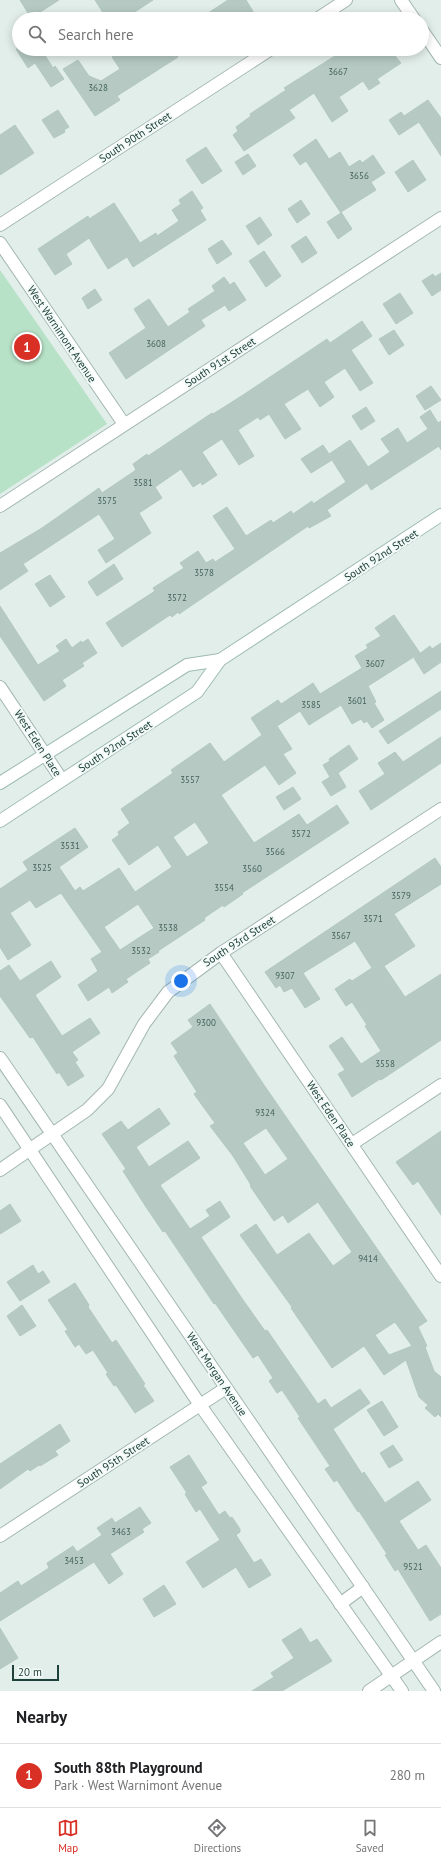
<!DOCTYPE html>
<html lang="en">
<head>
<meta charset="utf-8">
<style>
  :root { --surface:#fff; --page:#f2f2f2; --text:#202124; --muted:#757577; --line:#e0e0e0; --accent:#d93025 }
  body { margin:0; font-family:"PT Sans",sans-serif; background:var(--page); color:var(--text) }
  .scale { position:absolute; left:12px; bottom:10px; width:47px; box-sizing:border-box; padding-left:4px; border:2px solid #1f413b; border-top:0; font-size:11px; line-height:14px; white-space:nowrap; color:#1f413b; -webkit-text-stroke:3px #f3faf7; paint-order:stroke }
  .you { position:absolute; left:181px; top:981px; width:14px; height:14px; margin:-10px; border:3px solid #fff; border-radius:50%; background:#1a73e8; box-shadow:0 0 0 6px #1a73e833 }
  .badge { display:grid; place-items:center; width:26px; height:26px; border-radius:50%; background:var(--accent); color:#fff; font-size:13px; font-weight:700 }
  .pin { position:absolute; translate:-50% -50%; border:2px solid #fff; box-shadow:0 1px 4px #0006 }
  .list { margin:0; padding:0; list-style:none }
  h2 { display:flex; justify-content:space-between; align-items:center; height:52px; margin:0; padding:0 16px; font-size:17px }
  h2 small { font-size:13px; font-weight:400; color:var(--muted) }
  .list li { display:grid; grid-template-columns:26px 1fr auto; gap:12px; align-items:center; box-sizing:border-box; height:64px; padding:0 16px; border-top:1px solid var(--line) }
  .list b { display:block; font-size:15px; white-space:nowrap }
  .list p { margin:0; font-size:13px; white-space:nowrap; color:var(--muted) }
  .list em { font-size:13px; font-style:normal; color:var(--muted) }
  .icon { flex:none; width:22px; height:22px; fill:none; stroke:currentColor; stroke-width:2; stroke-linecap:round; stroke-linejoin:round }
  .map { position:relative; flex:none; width:441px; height:1691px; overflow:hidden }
  .search { position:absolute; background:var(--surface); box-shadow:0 2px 10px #0003; left:12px; right:12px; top:12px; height:44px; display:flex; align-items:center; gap:10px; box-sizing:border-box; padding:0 14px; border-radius:22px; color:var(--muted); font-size:15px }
  .sheet { height:116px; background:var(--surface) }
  nav { display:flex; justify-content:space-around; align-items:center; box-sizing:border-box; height:56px; border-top:1px solid var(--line); background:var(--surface); font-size:11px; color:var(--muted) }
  nav a { display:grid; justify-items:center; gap:2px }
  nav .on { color:var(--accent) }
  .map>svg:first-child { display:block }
  .green { fill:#b8e2c7 }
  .building { fill:#b6c9c3; stroke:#b3c8c2; fill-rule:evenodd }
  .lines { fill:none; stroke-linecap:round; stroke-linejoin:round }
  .minor-casing { stroke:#a4b7b2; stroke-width:14 }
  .tertiary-casing { stroke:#a4b7b2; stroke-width:14 }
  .secondary-casing { stroke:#9ebbb4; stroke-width:14 }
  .minor { stroke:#fff; stroke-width:12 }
  .tertiary { stroke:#fff; stroke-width:12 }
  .secondary { stroke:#fff; stroke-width:12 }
  .labels { text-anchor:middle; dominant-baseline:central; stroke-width:4; stroke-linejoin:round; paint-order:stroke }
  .number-label { font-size:9px; fill:#45635d }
  .street-label { font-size:11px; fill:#1f413b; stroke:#f3faf7 }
</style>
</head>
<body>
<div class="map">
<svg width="441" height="1691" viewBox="0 0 441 1691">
  <rect width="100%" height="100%" fill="#e2eeea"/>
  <polygon class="green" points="0,270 107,424 0,494"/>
  <g class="building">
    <polygon points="20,0 59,0 31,18"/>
    <polygon points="95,0 153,0 124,19 107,19"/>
    <polygon points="228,0 246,0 254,13 244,19 199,19"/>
    <polygon points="16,49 41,49 53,68 55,66 64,79 51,87 35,63 28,68"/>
    <polygon points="124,49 173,49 178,57 117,96 120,100 95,116 63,69 78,60 89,76 101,81 120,69 112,57"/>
    <polygon points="346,49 389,49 401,63 377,79 380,83 369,90 363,81 339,97 348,111 332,122 314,93 289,110 295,118 244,151 233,135 238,131 236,127 251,116 250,114 286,90 284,88"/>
    <polygon points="428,100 441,118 441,156 419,122 399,135 389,120 401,112 404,116"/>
    <polygon points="58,110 69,127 64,130 65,132 54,138 42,120"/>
    <polygon points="15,125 34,153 0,175 0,135"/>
    <polygon points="316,139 329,159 340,152 349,167 360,160 362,163 373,155 385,173 371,182 376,190 341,212 352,229 338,239 327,222 341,213 306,161 300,165 293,155"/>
    <polygon points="206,147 222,171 202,184 186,160"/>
    <polygon points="248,154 256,166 243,175 235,162"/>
    <polygon points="413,160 426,180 408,192 395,172"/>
    <polygon points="192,191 203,208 200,210 206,220 133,267 127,257 108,269 89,238 66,254 72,264 55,275 38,249 88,216 89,219 114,203 140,243 156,233 157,236 179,221 172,210 181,204 179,200"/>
    <polygon points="301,200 310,214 297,223 288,209"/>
    <polygon points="260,217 272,235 258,245 246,226"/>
    <polygon points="306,236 317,253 302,263 291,246"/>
    <polygon points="222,240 232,254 217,264 208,249"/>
    <polygon points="264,251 281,276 266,287 249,261"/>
    <polygon points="441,273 441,290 432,296 422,281 433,274 435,277"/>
    <polygon points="224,277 230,285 234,282 246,300 229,311 225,305 201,320 205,326 126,379 109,353 146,328 134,309 149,299 168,327 190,312 188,309 215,291 212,286"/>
    <polygon points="95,289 102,300 88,309 82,298"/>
    <polygon points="400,293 413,313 396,324 383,304"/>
    <polygon points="362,321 372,336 351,350 373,383 360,391 345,368 324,382 334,397 320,407 308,389 284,404 301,429 285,439 269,414 260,420 258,417 238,430 254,456 239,465 222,439 202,452 217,475 202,485 201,482 193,487 181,469 155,487 162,498 139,513 151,533 106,563 98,550 115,539 99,514 23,564 28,571 0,590 0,553 42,528 99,488 102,493 136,470 133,464 147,454 148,456 212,413 213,414 243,395 327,339 330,343"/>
    <polygon points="394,330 404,345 389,355 379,339"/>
    <polygon points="431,386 441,400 425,410 416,396"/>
    <polygon points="366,407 375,421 361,430 352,416"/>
    <polygon points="430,410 438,423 441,421 441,450 439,446 371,490 367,483 327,510 331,516 309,528 308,526 179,614 178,612 172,617 170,615 122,647 106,623 155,591 153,588 184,568 180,563 198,551 206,563 213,559 215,562 235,549 213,516 227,507 246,536 271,520 273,523 291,511 293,514 312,501 313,504 346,482 332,460 311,473 301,459 323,445 329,454 350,440 368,467 390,452 381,439 398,428 407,443 428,429 420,417"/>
    <polygon points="114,564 123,579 97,596 88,582"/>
    <polygon points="50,575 65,597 50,607 35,584"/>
    <polygon points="0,606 38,665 60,651 56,646 66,639 72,648 81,641 82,643 88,639 97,653 82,663 84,666 62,680 66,686 44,701 0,636"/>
    <path d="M 394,615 L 420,653 L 368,686 L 376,702 L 374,703 L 384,720 L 372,728 L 367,721 L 364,723 L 361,719 L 352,724 L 341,705 L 309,725 L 300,711 L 277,726 L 292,749 L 283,754 L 296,773 L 279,785 L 265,765 L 221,795 L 254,843 L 299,814 L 307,825 L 337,805 L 349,823 L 242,893 L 243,894 L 224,907 L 223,905 L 204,918 L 205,920 L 158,951 L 159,952 L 148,959 L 150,963 L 126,979 L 128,982 L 112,993 L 109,987 L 88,1001 L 78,985 L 98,971 L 91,959 L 102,952 L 61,893 L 36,908 L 30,900 L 10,913 L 31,945 L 8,960 L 0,947 L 0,889 L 28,870 L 23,862 L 75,828 L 88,847 L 59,867 L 75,891 L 80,887 L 83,891 L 119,868 L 135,892 L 172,867 L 158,845 L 129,865 L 112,840 L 119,835 L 118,832 L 130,823 L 121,809 L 173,773 L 171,770 L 210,743 L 224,762 L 262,735 L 251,718 L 278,700 L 281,704 L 313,683 L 320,694 L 362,668 L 355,656 L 368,648 L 366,645 L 381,636 L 375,628 ZM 195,822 L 209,843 L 187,857 L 173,837 ZM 138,904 L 154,928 L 120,950 L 104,927 Z"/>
    <polygon points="441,643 441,662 424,674 414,658 430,646 432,649"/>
    <polygon points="441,691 441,709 388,744 379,731"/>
    <polygon points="441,737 441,763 371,810 359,791 385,774 378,763 395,752 403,762"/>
    <polygon points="349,745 358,759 338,773 346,787 331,796 322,782 330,777 323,765 330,761 329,759"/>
    <polygon points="293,787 301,799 284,810 276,797"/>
    <polygon points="435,858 441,867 441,884 394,914 415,946 384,966 405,997 441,974 441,1040 381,1080 380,1079 352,1097 338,1074 345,1070 329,1046 342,1037 361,1064 381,1051 365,1026 367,1025 352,1002 346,1006 335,989 350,979 352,981 372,968 355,941 303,973 320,999 305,1008 292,988 284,992 280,985 276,988 265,972"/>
    <polygon points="51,961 61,977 35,995 62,1036 90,1018 100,1033 72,1052 78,1060 75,1062 84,1076 68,1086 59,1072 57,1074 33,1037 30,1038 0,996 0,971 9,965 20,981"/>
    <path d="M 210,1004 L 264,1085 L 427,1321 L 418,1327 L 427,1346 L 425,1347 L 434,1371 L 441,1377 L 441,1417 L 438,1414 L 435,1417 L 425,1408 L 428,1405 L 419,1397 L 406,1360 L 384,1375 L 364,1346 L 332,1368 L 291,1308 L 292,1307 L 240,1235 L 256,1224 L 277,1255 L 309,1233 L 333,1266 L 352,1252 L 318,1202 L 288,1223 L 283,1215 L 274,1221 L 250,1186 L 251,1185 L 233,1156 L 210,1126 L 215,1123 L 194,1094 L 197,1092 L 174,1056 L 178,1053 L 171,1043 L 193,1027 L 188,1020 ZM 266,1128 L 288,1159 L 265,1175 L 243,1143 ZM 395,1322 L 412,1346 L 389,1355 L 375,1335 Z"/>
    <polygon points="159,1108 170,1124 136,1147 149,1167 188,1141 200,1158 160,1185 190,1229 210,1216 206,1210 220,1201 230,1217 201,1237 241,1297 265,1331 267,1330 318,1404 325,1399 331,1408 360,1389 370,1403 333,1429 362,1474 364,1472 385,1503 418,1481 431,1500 399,1521 418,1550 426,1545 441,1568 441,1614 430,1621 398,1569 395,1571 385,1555 387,1554 359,1511 358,1512 337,1480 334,1482 325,1469 330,1466 298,1418 300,1417 282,1390 277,1393 269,1381 273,1378 258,1355 253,1358 215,1303 214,1304 165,1231 163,1232 146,1207 123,1171 126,1169 102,1134 121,1121 128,1130"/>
    <polygon points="441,1131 441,1215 418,1181 413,1185 396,1162"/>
    <polygon points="10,1204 21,1221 0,1234 0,1211"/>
    <polygon points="33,1265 38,1274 43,1271 50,1282 20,1301 7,1282"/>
    <polygon points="75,1283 89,1305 88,1307 112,1343 116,1340 145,1384 143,1385 154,1401 135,1413 116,1385 114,1386 106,1374 108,1373 93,1350 86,1354 79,1344 75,1347 65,1331 68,1330 48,1300"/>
    <polygon points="22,1305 36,1326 20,1336 7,1316"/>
    <polygon points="382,1401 398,1427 384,1436 367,1410"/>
    <polygon points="60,1424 70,1441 55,1451 58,1455 40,1466 39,1465 30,1471 28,1469 0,1489 0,1464"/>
    <polygon points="393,1445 403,1460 389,1468 380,1453"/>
    <polygon points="189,1455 207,1483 201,1487 219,1515 225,1511 230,1518 232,1517 240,1529 240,1532 236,1535 254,1563 261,1559 271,1575 249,1588 236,1567 203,1588 186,1562 220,1540 200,1509 196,1512 185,1494 187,1493 170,1467"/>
    <polygon points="140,1507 151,1523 142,1529 144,1532 110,1554 123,1574 109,1584 94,1562 0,1621 0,1593 18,1581 21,1586 49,1568 47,1563 73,1546 77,1552 102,1535 97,1528 112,1518 115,1523"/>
    <polygon points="164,1585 176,1604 154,1617 143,1599"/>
    <polygon points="0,1628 18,1658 0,1669"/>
    <polygon points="301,1628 310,1643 317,1639 332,1661 282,1691 252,1691 274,1677 271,1673 294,1658 282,1640"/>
  </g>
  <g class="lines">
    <defs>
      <g id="minor">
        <polyline points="401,0 414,19"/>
        <polyline points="317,19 346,0"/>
        <polyline points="422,30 441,58"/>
        <polyline points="0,225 271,49"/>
        <polyline points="0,243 124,424"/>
        <polyline points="0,506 441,218"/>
        <polyline points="0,687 62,780"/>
        <polyline points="221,953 441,1276"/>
        <polyline points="352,1144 441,1085"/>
        <polyline points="0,1170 87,1110 108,1089 144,1024 168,992 221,953 441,809"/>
        <polyline points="0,1536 226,1388"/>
        <polyline points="369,1691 441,1642"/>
      </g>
      <g id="tertiary">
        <polyline points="0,1058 434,1691"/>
        <polyline points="0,1105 200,1405 402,1691"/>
        <polyline points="340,1604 363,1587"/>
      </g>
      <g id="secondary">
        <polyline points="0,783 187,665 220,660"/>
        <polyline points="0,821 197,692 220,660 441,515"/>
      </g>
    </defs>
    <use href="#minor" class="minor-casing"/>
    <use href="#tertiary" class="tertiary-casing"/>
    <use href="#secondary" class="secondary-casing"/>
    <use href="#minor" class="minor"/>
    <use href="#tertiary" class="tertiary"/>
    <use href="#secondary" class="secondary"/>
  </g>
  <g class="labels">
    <g class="number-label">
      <text x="338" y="71">3667</text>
      <text x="98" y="87">3628</text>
      <text x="359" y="175">3656</text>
      <text x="156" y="343">3608</text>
      <text x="143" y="482">3581</text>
      <text x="107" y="500">3575</text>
      <text x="204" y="572">3578</text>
      <text x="177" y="597">3572</text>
      <text x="375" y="663">3607</text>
      <text x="357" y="700">3601</text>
      <text x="311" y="704">3585</text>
      <text x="190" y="779">3557</text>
      <text x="301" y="833">3572</text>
      <text x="70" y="845">3531</text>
      <text x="275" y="851">3566</text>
      <text x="42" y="867">3525</text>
      <text x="252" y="868">3560</text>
      <text x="224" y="887">3554</text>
      <text x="401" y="895">3579</text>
      <text x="373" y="918">3571</text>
      <text x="168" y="927">3538</text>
      <text x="341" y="935">3567</text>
      <text x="141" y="950">3532</text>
      <text x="285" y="975">9307</text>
      <text x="206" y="1022">9300</text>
      <text x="385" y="1063">3558</text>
      <text x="265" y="1112">9324</text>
      <text x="368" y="1258">9414</text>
      <text x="121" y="1531">3463</text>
      <text x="74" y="1560">3453</text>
      <text x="413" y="1566">9521</text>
    </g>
    <g class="street-label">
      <text transform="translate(135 137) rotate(-33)">South 90th Street</text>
      <text transform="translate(62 334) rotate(56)">West Warnimont Avenue</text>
      <text transform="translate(220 362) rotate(-33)">South 91st Street</text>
      <text transform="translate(381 555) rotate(-33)">South 92nd Street</text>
      <text transform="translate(38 743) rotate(57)">West Eden Place</text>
      <text transform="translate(115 746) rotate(-33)">South 92nd Street</text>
      <text transform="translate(239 941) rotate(-33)">South 93rd Street</text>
      <text transform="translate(331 1114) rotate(56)">West Eden Place</text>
      <text transform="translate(217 1374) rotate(56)">West Morgan Avenue</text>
      <text transform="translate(113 1462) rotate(-33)">South 95th Street</text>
    </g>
  </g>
</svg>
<div class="scale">20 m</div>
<div class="you"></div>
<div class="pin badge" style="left:27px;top:347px">1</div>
<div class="search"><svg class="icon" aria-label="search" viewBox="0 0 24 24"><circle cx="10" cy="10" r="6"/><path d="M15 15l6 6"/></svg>Search here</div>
</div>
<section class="sheet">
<h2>Nearby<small></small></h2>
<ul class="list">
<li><span class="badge">1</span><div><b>South 88th Playground</b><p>Park · West Warnimont Avenue</p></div><em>280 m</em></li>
</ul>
</section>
<nav>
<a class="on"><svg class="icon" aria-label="map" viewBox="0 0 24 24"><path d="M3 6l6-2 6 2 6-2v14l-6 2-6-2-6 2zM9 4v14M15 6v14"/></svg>Map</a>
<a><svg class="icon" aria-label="directions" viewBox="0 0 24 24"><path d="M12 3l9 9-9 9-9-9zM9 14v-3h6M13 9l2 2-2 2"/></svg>Directions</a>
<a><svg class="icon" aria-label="saved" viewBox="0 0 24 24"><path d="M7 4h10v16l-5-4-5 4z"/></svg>Saved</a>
</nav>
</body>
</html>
